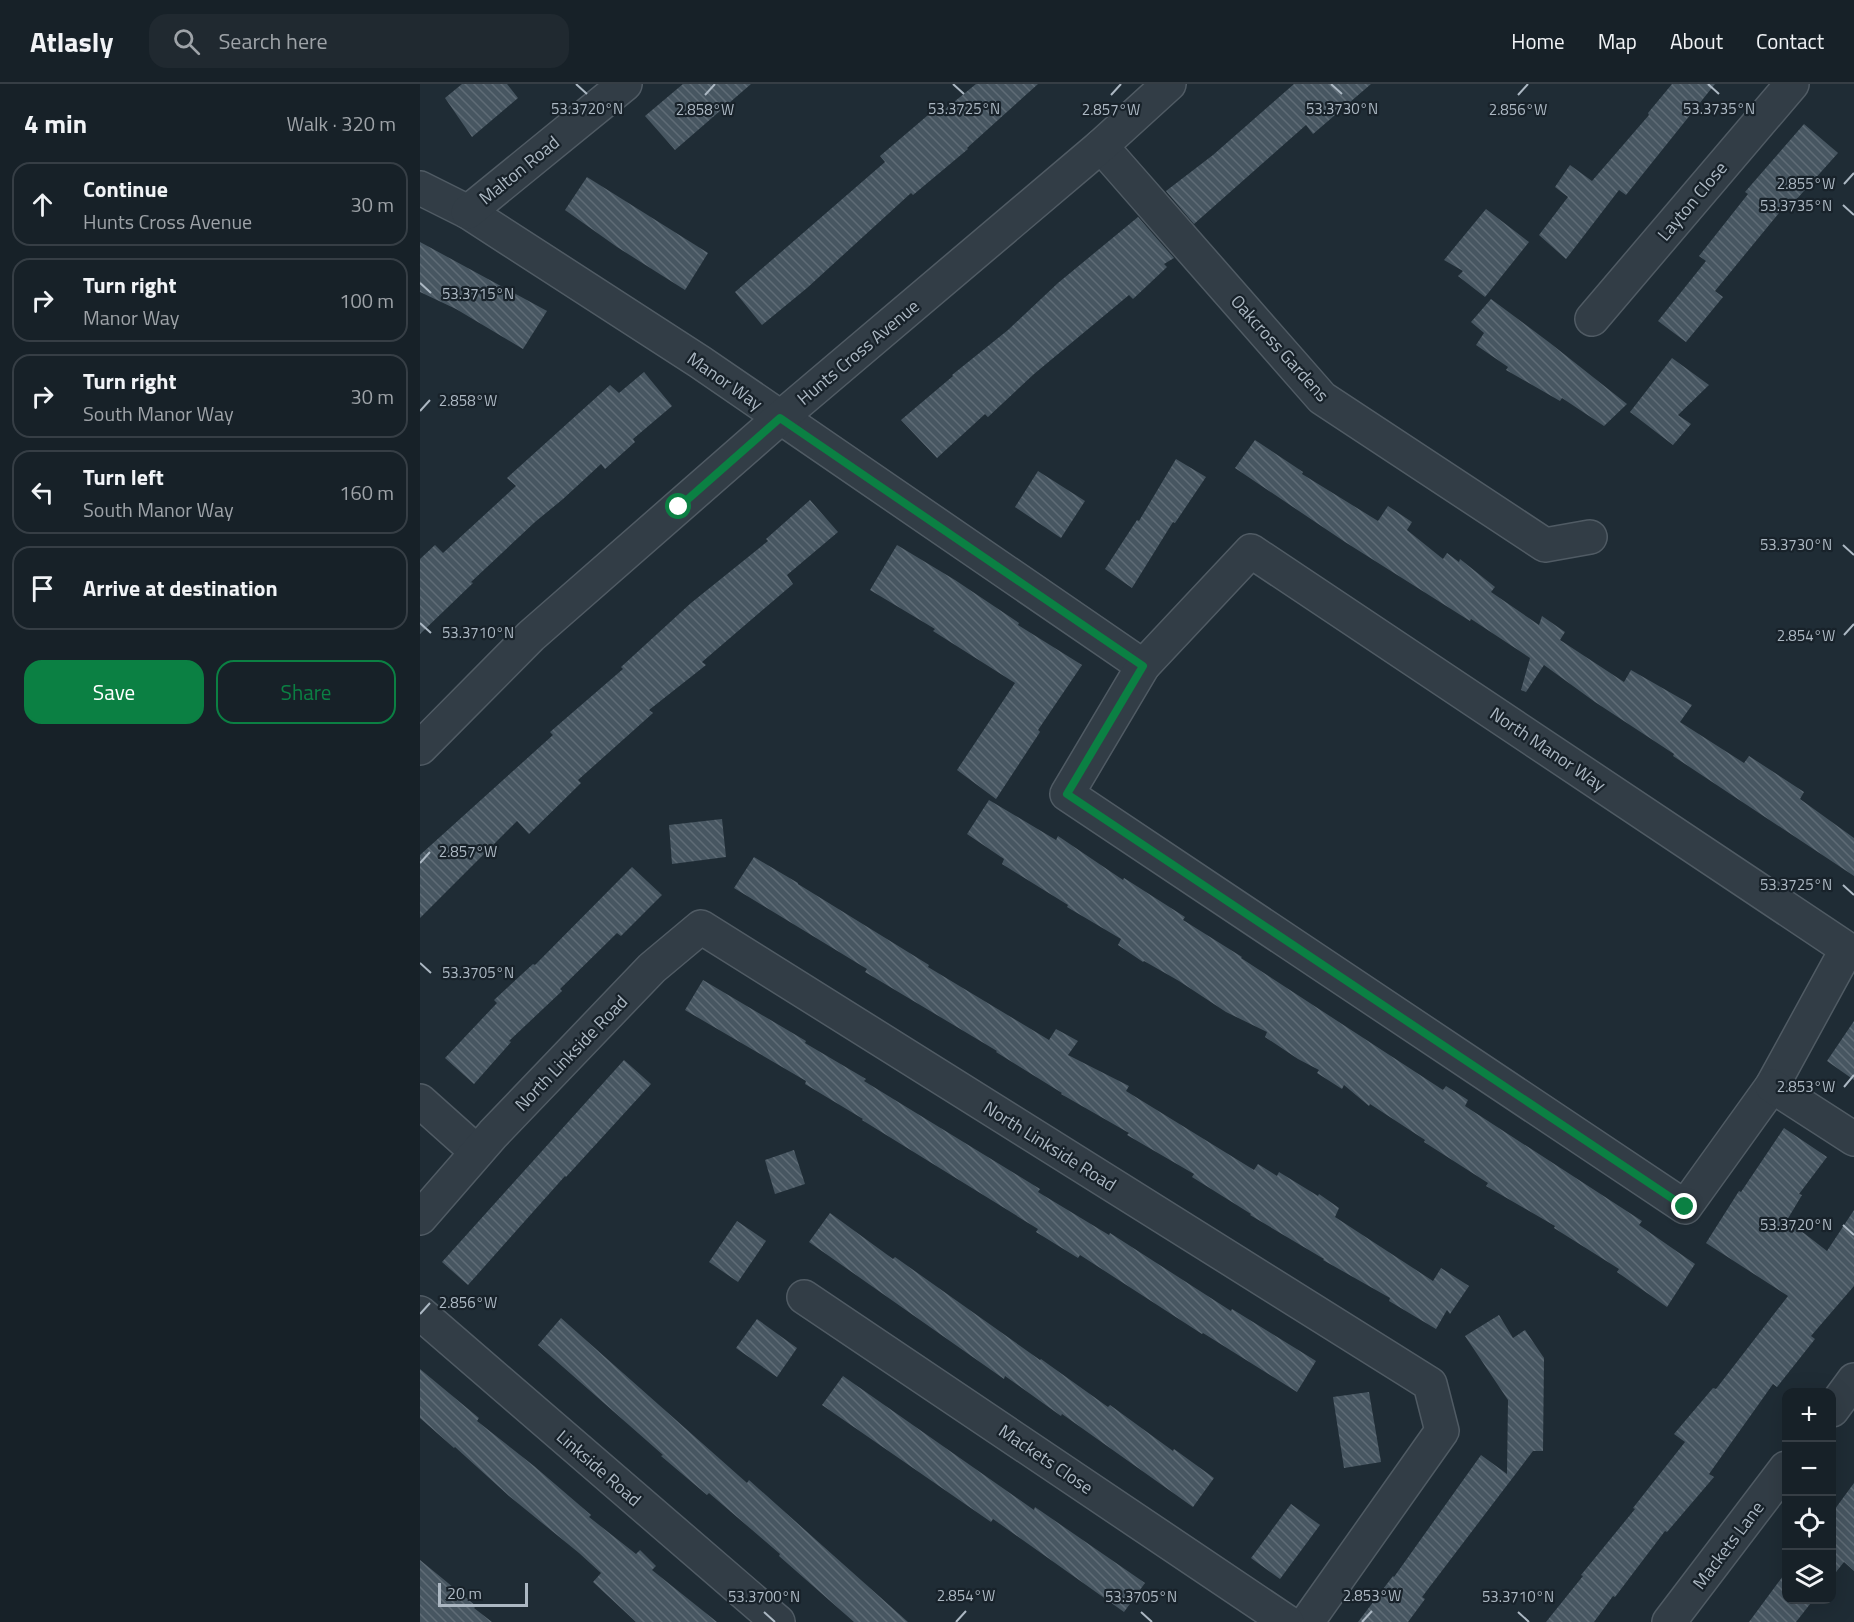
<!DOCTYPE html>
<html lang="en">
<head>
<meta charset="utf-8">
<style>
  :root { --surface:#172128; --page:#202930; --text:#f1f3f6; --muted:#9ea3a8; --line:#363e45; --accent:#0b8043 }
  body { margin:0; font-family:"Titillium Web",sans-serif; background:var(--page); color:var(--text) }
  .controls { position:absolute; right:18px; bottom:18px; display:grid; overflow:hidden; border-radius:12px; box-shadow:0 6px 24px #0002 }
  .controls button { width:54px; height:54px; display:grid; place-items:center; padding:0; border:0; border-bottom:2px solid var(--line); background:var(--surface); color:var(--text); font:30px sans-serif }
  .scale { position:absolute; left:18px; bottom:15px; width:90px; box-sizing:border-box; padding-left:6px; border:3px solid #acb8c3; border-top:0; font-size:16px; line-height:21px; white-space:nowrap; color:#acb8c3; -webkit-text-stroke:4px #18222a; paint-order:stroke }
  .stop { position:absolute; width:18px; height:18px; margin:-14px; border:4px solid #0b8043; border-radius:50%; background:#fff }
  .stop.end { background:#0b8043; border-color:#fff; box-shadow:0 2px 6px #0008 }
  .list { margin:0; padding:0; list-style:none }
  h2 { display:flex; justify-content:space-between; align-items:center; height:78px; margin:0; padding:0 24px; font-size:26px }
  h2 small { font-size:20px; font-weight:400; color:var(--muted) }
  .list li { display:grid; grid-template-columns:39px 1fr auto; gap:18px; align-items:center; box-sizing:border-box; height:84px; margin:0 12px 12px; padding:0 12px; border:2px solid var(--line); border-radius:18px }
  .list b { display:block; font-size:22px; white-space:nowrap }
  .list p { margin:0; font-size:20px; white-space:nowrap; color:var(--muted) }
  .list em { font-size:20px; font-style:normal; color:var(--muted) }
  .actions { display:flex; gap:12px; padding:18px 24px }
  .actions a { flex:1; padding:14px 0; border:2px solid var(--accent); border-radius:18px; text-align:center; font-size:21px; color:var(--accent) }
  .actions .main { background:var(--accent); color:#fff }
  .icon { flex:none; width:33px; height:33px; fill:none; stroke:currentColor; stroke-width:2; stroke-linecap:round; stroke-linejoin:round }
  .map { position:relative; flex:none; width:1434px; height:1538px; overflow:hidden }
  header { display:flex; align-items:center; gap:36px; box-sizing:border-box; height:84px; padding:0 30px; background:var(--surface); border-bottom:2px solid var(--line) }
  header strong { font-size:28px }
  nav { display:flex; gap:33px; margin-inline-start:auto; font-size:21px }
  .search { width:420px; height:54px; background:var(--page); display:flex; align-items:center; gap:15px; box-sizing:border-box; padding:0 21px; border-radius:18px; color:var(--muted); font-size:22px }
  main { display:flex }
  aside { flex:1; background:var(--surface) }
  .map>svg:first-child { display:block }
  .building { fill:url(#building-back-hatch) }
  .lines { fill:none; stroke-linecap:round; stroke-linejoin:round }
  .minor-casing { stroke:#505b64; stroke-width:36 }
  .minor { stroke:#323d46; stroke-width:33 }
  .route { stroke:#0b8043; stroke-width:8 }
  .ticks { fill:none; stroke:#acb8c3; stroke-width:2 }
  .labels { text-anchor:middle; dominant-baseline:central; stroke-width:4.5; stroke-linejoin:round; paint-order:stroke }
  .street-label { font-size:18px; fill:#acb8c3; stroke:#18222a }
  .ticks-label { font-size:15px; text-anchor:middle; fill:#acb8c3; stroke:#18222a; stroke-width:4.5; stroke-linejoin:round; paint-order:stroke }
</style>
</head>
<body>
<header>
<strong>Atlasly</strong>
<div class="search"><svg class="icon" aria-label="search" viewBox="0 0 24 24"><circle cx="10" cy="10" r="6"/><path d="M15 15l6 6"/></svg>Search here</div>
<nav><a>Home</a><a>Map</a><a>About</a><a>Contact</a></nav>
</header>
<main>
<aside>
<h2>4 min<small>Walk · 320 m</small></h2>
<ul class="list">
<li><svg class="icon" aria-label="ahead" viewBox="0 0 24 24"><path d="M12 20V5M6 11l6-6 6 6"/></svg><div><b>Continue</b><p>Hunts Cross Avenue</p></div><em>30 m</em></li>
<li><svg class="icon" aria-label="right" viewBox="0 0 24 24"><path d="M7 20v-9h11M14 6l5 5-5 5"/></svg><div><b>Turn right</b><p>Manor Way</p></div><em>100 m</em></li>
<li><svg class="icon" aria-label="right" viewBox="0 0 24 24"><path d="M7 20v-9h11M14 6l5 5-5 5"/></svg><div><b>Turn right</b><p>South Manor Way</p></div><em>30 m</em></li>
<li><svg class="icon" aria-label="left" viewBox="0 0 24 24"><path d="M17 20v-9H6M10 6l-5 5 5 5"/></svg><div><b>Turn left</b><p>South Manor Way</p></div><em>160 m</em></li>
<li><svg class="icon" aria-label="arrive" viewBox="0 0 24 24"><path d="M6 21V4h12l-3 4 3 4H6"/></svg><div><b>Arrive at destination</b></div></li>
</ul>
<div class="actions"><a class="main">Save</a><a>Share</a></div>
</aside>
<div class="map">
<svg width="1434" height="1538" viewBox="0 0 1434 1538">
  <defs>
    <pattern id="building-back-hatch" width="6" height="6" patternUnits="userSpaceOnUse" patternTransform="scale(1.5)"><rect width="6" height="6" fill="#475661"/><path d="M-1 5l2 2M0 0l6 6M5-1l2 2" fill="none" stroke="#5f6c76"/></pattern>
  </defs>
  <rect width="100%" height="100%" fill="#1f2c35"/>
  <g class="building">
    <polygon points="42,0 87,0 98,14 52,53 25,14"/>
    <polygon points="263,0 331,0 255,66 225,32"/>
    <polygon points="556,0 618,0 547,64 548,65 493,111 491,109 387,204 342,241 315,208 465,78 460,72 514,26 518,31"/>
    <polygon points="874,0 951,0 893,50 886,41 774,140 746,107 793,71"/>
    <polygon points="1252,0 1295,0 1206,111 1199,106 1146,175 1119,151 1148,113 1135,103 1150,81 1172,97 1229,31 1228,29"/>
    <polygon points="1384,40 1418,69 1366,127 1363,124 1295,207 1303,213 1266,258 1238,237 1286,177 1279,172 1328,110 1325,108"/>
    <polygon points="167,93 288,169 265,206 197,163 145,126"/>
    <polygon points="1066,125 1109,158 1065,213 1038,192 1043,187 1024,176"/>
    <polygon points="718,133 754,174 744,180 747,183 713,215 709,211 614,290 568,333 565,330 517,374 481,336 533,292 532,291 588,246 638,199"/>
    <polygon points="0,158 127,227 103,265 36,225 0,208"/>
    <polygon points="1071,215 1130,259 1207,320 1184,342 1142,314 1140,317 1086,286 1088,283 1056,261 1064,249 1051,238"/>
    <polygon points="1252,274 1289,301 1258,331 1271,340 1253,361 1210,328"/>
    <polygon points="224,288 252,322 213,355 215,358 185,385 181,380 143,415 115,438 51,498 53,499 0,550 0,475 15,461 23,469 96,402 87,394 190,301 199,309"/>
    <polygon points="835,356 883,388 882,390 958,437 968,422 992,438 987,446 1023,475 1027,469 1039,478 1040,475 1075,503 1071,508 1119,541 1122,532 1145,548 1140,556 1204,598 1211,586 1272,621 1260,638 1324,679 1329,672 1384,708 1380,715 1434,754 1434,792 1253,672 1254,670 1175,618 1124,581 1106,608 1101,606 1110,574 1051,535 1050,537 925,458 815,384"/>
    <polygon points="756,375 786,393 755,439 753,438 712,504 685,485 717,436 719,437"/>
    <polygon points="618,387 665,417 641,454 595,423"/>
    <polygon points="390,416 418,448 367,491 373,500 282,578 286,581 229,626 233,629 158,696 161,699 109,750 97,737 0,834 0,771 133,651 130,648 203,585 201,583 271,519 348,457 346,455"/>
    <polygon points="477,461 535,496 599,539 598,541 662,581 618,646 620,648 576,715 537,686 595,599 513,547 515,545 450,506"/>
    <polygon points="569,716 636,756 638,752 703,796 704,794 765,833 763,836 822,873 821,874 1023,1006 1026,1002 1048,1016 1045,1022 1222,1137 1219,1141 1275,1180 1247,1223 1197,1188 1199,1185 1134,1144 1135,1142 1066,1102 1068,1099 1004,1058 1005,1056 950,1020 949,1022 924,1001 922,1005 897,989 899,986 878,975 845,953 847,948 806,928 759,897 724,877 723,878 698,861 701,855 647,823 648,821 582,780 584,775 547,750"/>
    <polygon points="302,735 306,773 252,780 249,741"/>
    <polygon points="334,773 378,799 378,800 509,881 508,883 629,956 636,945 658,957 648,971 709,1002 706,1007 834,1086 838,1080 857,1092 859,1088 898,1112 899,1110 919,1124 915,1133 1013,1197 1021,1184 1049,1202 1030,1230 1027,1226 1016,1245 969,1217 970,1214 903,1176 904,1175 830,1131 831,1130 772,1093 774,1090 707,1051 709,1049 641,1010 642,1009 576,968 577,967 445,888 447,885 314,804"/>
    <polygon points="212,783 242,811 201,852 197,849 140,905 142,907 89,957 91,958 54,1000 25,974 77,919 74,916 113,880 115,881"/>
    <polygon points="283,896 386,957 385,959 446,995 444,997 620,1105 618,1108 689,1151 690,1149 811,1227 812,1225 896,1277 877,1308 783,1249 782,1250 660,1171 658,1174 616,1148 618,1145 442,1036 443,1035 385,1000 386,997 265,926"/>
    <polygon points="1434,937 1434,996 1407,977"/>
    <polygon points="204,976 231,1000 146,1093 145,1092 48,1201 22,1178"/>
    <polygon points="1364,1044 1407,1073 1379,1110 1382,1111 1367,1136 1407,1167 1434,1126 1434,1202 1391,1252 1395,1255 1357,1303 1353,1300 1289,1390 1294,1393 1247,1448 1245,1447 1195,1513 1193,1512 1174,1538 1126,1538 1163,1492 1161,1491 1215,1425 1213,1424 1265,1358 1254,1350 1293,1304 1296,1305 1368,1212 1286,1159 1319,1107 1321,1108"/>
    <polygon points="374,1066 385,1100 355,1110 345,1076"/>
    <polygon points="410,1129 473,1175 475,1173 620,1276 621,1275 688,1323 690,1321 753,1367 754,1365 794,1394 773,1423 642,1330 641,1332 585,1292 584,1295 389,1158"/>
    <polygon points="317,1137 346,1157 318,1198 289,1178"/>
    <polygon points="1079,1231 1093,1254 1105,1246 1124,1274 1123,1367 1113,1367 1002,1513 1005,1515 988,1538 938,1538 973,1492 974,1493 1061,1371 1087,1390 1088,1316 1045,1252"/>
    <polygon points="141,1234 327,1399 329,1396 488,1538 434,1538 359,1472 360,1470 289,1409 287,1411 241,1372 243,1371 118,1261"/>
    <polygon points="337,1235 377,1264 357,1293 316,1264"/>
    <polygon points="0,1285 59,1334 57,1337 114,1382 171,1431 169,1433 216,1470 220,1466 236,1482 232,1486 297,1538 216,1538 173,1498 181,1489 159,1469 89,1412 35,1363 34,1364 0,1334"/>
    <polygon points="423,1292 614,1426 615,1423 725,1499 704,1528 573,1435 571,1438 402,1321"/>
    <polygon points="949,1308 961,1378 924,1384 913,1313"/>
    <polygon points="1434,1399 1434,1487 1424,1478 1412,1493 1412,1429"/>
    <polygon points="871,1420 900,1441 860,1495 831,1474"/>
    <polygon points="0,1476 56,1522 54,1524 72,1538 0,1538"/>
    <polygon points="1366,1488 1366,1515 1394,1515 1376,1538 1329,1538"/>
  </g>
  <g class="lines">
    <defs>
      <g id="minor">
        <polyline points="681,62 902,314 1125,461 1170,453"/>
        <polyline points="0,104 48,128 280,278 723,582"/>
        <polyline points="48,128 205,0"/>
        <polyline points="1172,235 1372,0"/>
        <polygon points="831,467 1427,865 1352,1002 1265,1123 647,710 723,582"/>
        <polyline points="0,664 111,552 360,334 681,62 749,0"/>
        <polyline points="1352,1002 1434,1055"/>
        <polyline points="0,1017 57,1068"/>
        <polyline points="0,1134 73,1050 232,884 281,843 1010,1300 1022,1347 887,1538"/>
        <polyline points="384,1213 867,1538"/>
        <polyline points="0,1229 358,1538"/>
        <polyline points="1412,1326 1434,1296"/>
        <polyline points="1249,1538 1366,1384"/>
      </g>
    </defs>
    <use href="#minor" class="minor-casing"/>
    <use href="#minor" class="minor"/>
  </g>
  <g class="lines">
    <polyline class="route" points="259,423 360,334 723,582 647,710 1265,1123"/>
  </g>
  <path class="ticks" d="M 156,0 L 167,10M 533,0 L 544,10M 911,0 L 922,10M 1288,0 L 1299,10M 285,11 L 295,0M 691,11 L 701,0M 1098,11 L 1108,0M 1424,100 L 1434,89M 1423,121 L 1434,131M 0,199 L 11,209M 0,327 L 10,316M 1423,461 L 1434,471M 0,539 L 11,549M 1424,551 L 1434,540M 0,779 L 10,768M 1423,801 L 1434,811M 0,879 L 11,889M 1424,1003 L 1434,991M 1423,1141 L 1434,1151M 0,1230 L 10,1219M 344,1528 L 355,1538M 721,1528 L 732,1538M 1098,1528 L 1109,1538M 536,1538 L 546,1527M 942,1538 L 952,1527"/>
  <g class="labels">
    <g class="street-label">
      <text transform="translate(99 86) rotate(-39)">Malton Road</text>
      <text transform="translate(1272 117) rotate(-50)">Layton Close</text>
      <text transform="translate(860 264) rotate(48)">Oakcross Gardens</text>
      <text transform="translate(438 268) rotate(-40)">Hunts Cross Avenue</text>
      <text transform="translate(305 297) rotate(35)">Manor Way</text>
      <text transform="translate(1128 665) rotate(34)">North Manor Way</text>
      <text transform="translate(151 969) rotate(-46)">North Linkside Road</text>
      <text transform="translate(630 1062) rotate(32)">North Linkside Road</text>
      <text transform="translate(626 1375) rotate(34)">Mackets Close</text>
      <text transform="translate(179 1384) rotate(41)">Linkside Road</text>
      <text transform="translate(1308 1461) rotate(-53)">Mackets Lane</text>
    </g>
  </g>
  <g class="ticks-label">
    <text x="544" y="30">53.3725°N</text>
    <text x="167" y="30">53.3720°N</text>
    <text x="922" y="30">53.3730°N</text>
    <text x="1299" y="30">53.3735°N</text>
    <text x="285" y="31">2.858°W</text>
    <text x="691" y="31">2.857°W</text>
    <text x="1098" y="31">2.856°W</text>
    <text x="1386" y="105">2.855°W</text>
    <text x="1376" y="127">53.3735°N</text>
    <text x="58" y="215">53.3715°N</text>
    <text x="48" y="322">2.858°W</text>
    <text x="1376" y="466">53.3730°N</text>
    <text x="58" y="554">53.3710°N</text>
    <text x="1386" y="557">2.854°W</text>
    <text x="48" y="773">2.857°W</text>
    <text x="1376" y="806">53.3725°N</text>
    <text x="58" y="894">53.3705°N</text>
    <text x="1386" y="1008">2.853°W</text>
    <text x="1376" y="1146">53.3720°N</text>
    <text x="48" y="1224">2.856°W</text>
    <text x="546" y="1517">2.854°W</text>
    <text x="952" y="1517">2.853°W</text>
    <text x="344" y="1518">53.3700°N</text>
    <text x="721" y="1518">53.3705°N</text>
    <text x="1098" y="1518">53.3710°N</text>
  </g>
</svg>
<div class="controls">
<button>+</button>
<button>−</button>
<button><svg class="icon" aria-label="locate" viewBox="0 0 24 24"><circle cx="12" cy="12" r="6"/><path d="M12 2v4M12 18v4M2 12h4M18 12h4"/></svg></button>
<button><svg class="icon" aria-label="layers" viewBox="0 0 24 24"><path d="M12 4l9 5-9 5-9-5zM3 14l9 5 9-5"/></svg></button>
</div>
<div class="scale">20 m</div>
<div class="stop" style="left:259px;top:423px"></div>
<div class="stop end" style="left:1265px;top:1123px"></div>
</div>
</main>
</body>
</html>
